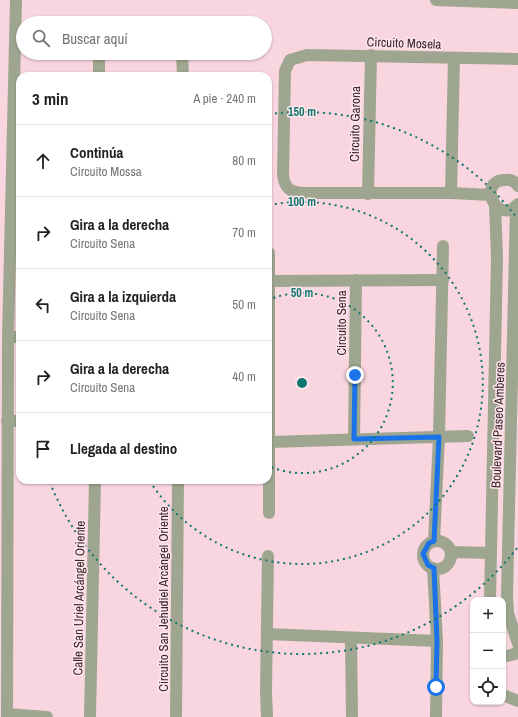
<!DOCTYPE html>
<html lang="es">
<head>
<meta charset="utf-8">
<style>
  :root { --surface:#fff; --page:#f2f2f2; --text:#222; --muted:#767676; --line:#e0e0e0 }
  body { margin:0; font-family:"Archivo Narrow",sans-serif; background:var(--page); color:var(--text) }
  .controls { position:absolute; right:12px; bottom:12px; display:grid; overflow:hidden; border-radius:8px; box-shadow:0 1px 3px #0004 }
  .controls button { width:36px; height:36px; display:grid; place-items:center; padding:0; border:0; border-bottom:1px solid var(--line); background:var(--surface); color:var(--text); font:20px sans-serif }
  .stop { position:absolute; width:12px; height:12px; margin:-9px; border:3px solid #1a73e8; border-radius:50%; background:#fff }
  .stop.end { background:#1a73e8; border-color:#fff; box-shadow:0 1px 4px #0008 }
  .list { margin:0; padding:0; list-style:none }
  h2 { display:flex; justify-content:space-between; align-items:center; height:52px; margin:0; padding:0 16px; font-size:17px }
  h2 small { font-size:13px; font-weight:400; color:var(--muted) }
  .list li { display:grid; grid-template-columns:26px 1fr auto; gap:12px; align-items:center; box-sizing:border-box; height:72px; padding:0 16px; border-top:1px solid var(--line) }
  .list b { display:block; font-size:15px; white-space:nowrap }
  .list p { margin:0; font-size:13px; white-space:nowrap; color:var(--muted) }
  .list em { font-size:13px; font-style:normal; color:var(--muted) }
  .icon { flex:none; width:22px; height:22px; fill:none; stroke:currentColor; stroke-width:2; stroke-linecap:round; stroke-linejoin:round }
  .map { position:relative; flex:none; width:518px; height:717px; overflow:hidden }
  .search { position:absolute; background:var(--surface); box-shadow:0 1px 3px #0004; left:16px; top:16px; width:256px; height:44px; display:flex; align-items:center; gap:10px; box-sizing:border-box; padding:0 14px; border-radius:22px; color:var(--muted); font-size:15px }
  .panel { position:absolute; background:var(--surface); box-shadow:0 1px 3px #0004; left:16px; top:72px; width:256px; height:412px; border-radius:12px }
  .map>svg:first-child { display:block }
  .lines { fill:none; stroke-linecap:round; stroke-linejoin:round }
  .street { stroke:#9fa68f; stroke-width:12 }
  .route { stroke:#1a73e8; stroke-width:5 }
  .ring { fill:none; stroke:#0f766e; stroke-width:2; stroke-dasharray:2 4 }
  .labels { text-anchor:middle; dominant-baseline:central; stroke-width:3; stroke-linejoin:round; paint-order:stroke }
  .street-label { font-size:13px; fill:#3b252b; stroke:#ffe6ec }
  .centre { fill:#0f766e; stroke:#ffe6ec; stroke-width:2 }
  .ring-label { font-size:12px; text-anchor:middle; font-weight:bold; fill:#0f766e; stroke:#ffe6ec; stroke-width:3; stroke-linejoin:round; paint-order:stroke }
</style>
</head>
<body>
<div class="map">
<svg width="518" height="717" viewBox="0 0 518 717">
  <rect width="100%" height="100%" fill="#f9d5df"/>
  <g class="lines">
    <g class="street">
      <polyline points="436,0 518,3"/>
      <polyline points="182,53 183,76"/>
      <polyline points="99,76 99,53"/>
      <path d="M 518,186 C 515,181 510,179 504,180 C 476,182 498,227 518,204"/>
      <polyline points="451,193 454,58"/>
      <polyline points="368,194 371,55"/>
      <path d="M 491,195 L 451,193 L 304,193 C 290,192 285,189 283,175 L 285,71 L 290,60 L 307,55 L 518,59"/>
      <polyline points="516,206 507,595 508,613 518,644"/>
      <polyline points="269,253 269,513"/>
      <polyline points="270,281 443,280"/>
      <polyline points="8,337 20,337"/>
      <polyline points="7,421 20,421"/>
      <polyline points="354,439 356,280"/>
      <polyline points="270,442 468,436"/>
      <polyline points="434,541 439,437 443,246"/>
      <circle cx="437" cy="555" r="14"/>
      <polyline points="451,552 491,553"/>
      <polyline points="433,568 437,641 436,717"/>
      <polyline points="490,600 497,257 495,205"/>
      <polyline points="267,634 437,641"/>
      <polyline points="351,638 352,717"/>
      <polyline points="503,657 518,653"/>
      <polyline points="503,695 518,701"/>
      <polyline points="7,714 47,717"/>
      <polyline points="7,717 8,337 16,0"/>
      <polyline points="90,717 95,480"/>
      <polyline points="176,717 178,480"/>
      <polyline points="267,717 266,691 268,556"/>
    </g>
  </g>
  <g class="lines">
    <polyline class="route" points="355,375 354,439 439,437 434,541 429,543 423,554 428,565 434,568 437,641 436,687"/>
  </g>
  <g class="ring">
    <path d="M268 300A90 90 0 1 1 268 466"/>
    <path d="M269 205A181 181 0 1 1 149 480"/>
    <path d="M517 548A271 271 0 0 1 49 480M269 114A271 271 0 0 1 517 218"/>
  </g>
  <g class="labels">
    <g class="street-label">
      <text transform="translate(404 43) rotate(2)">Circuito Mosela</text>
      <text transform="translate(355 124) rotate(-89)">Circuito Garona</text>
      <text transform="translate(341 323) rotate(-90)">Circuito Sena</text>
      <text transform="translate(498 425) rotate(-88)">Boulevard Paseo Amberes</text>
      <text transform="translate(79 598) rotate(-89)">Calle San Uriel Arcángel Oriente</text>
      <text transform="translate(163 599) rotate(-90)">Circuito San Jehudiel Arcángel Oriente</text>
    </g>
  </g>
  <circle cx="302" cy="383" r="6" class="centre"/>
  <g class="ring-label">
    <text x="302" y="116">150 m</text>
    <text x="302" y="206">100 m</text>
    <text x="302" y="297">50 m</text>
  </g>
</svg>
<div class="controls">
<button>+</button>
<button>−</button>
<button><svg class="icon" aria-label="locate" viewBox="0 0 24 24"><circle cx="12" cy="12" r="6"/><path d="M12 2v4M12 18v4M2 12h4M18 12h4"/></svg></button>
</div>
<div class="stop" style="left:436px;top:687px"></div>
<div class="stop end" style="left:355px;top:375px"></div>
<div class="search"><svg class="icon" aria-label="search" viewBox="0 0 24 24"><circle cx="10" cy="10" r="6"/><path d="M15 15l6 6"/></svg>Buscar aquí</div>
<section class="panel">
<h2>3 min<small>A pie · 240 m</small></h2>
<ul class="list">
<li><svg class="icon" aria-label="ahead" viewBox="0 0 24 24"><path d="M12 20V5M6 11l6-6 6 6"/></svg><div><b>Continúa</b><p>Circuito Mossa</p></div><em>80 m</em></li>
<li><svg class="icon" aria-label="right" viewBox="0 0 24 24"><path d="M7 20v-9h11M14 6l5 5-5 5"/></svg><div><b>Gira a la derecha</b><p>Circuito Sena</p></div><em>70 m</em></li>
<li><svg class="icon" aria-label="left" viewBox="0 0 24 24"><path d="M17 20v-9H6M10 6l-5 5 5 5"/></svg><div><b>Gira a la izquierda</b><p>Circuito Sena</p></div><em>50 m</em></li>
<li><svg class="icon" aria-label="right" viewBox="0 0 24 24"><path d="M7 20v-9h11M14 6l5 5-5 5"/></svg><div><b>Gira a la derecha</b><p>Circuito Sena</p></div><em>40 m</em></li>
<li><svg class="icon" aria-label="arrive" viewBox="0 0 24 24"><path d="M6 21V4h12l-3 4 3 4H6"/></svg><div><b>Llegada al destino</b></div></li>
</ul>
</section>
</div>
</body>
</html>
